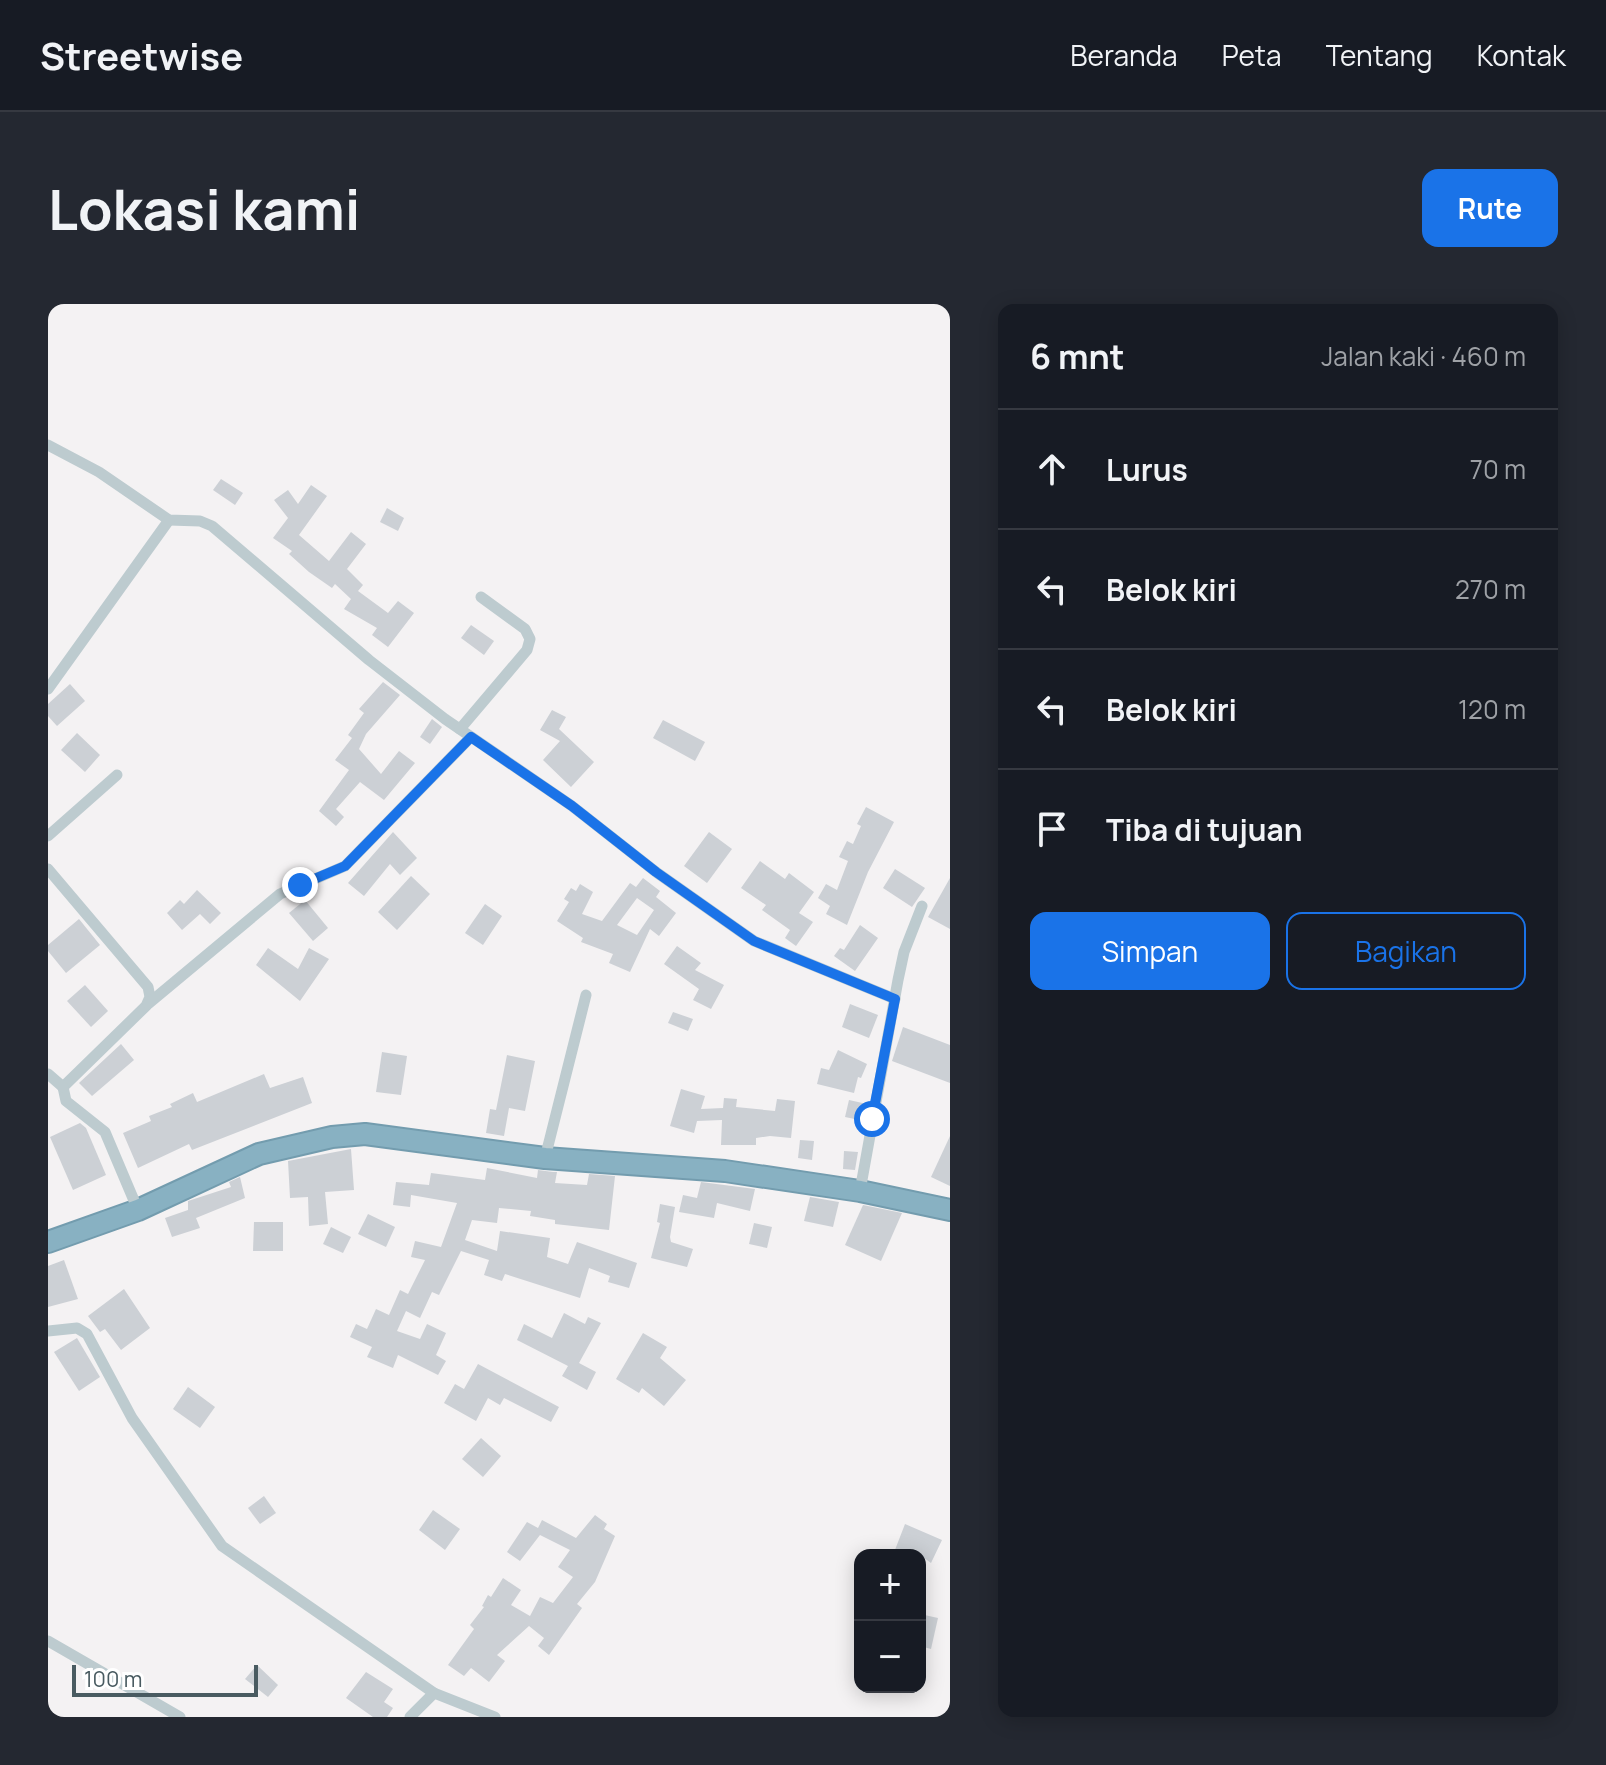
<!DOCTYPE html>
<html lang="id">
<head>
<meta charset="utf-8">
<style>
  :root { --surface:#171b24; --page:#242831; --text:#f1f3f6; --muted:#9ea1a6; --line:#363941; --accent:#1a73e8 }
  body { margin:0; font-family:Manrope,sans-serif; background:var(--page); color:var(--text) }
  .controls { position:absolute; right:24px; bottom:24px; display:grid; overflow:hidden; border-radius:16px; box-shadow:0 4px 20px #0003 }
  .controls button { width:72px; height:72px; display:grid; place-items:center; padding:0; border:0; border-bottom:2px solid var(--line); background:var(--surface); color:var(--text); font:40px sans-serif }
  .scale { position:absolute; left:24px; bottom:20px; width:186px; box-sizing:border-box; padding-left:8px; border:4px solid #495b61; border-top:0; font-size:22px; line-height:28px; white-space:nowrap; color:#495b61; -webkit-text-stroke:6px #fff; paint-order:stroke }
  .stop { position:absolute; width:24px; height:24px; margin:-18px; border:6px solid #1a73e8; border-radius:50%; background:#fff }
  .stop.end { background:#1a73e8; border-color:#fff; box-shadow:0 2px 8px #0008 }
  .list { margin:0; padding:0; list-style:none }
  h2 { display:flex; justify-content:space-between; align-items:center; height:104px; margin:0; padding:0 32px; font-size:34px }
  h2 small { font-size:26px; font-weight:400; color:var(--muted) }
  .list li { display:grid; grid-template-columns:52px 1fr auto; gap:24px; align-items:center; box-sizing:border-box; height:120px; padding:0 32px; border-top:2px solid var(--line) }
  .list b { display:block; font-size:30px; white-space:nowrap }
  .list em { font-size:26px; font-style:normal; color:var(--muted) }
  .actions { display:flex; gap:16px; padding:24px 32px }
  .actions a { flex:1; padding:18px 0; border:2px solid var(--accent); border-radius:16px; text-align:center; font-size:28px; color:var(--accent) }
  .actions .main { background:var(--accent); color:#fff }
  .icon { flex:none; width:44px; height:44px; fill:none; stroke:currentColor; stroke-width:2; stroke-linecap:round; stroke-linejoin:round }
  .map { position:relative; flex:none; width:902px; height:1413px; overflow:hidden; border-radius:16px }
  header { display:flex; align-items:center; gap:48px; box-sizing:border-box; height:112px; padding:0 40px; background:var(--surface); border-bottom:2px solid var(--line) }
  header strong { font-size:38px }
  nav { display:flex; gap:44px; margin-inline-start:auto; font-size:28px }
  .intro { display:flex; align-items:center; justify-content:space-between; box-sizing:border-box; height:192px; padding:0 48px }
  h1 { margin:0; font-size:56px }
  .button { padding:20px 36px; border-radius:16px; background:var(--accent); color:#fff; font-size:28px; font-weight:700 }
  main { display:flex; gap:48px; padding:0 48px }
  aside { flex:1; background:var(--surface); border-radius:16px; box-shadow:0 4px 20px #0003 }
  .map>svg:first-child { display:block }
  .building { fill:#ccd0d5; fill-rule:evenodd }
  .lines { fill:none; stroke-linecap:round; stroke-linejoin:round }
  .highway-casing { stroke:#739cae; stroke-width:24 }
  .street { stroke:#bdcbcf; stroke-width:11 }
  .highway { stroke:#88b1c2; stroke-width:20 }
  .route { stroke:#1a73e8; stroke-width:10 }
</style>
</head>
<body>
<header>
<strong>Streetwise</strong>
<nav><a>Beranda</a><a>Peta</a><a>Tentang</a><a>Kontak</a></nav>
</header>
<div class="intro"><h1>Lokasi kami</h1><a class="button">Rute</a></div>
<main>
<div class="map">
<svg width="902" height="1413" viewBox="0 0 902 1413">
  <rect width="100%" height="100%" fill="#f4f2f3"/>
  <g class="building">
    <polygon points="173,175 195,189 187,201 165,186"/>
    <polygon points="263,181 279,192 251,231 281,257 303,228 318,240 299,265 315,281 310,287 340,309 350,297 366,309 340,343 324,331 329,324 296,305 303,295 287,280 284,284 261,268 241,250 244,247 225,234 240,214 226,196 240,186 250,200"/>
    <polygon points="339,204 356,214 350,227 332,218"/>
    <polygon points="423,321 446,337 436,351 413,334"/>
    <polygon points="335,378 352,391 318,430 311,445 333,470 351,447 367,459 336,496 312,478 288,505 296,513 288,522 271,507 301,466 287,456 304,434 300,431 316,409 311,405"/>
    <polygon points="22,380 37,397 9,422 0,412 0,400"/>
    <polygon points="504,406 518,413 511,425 546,458 523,483 495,456 512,437 492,426"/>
    <polygon points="384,415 394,423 382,440 372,433"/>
    <polygon points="615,416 657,438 647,457 605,434"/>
    <polygon points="29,429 52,451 37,468 13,446"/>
    <polygon points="818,503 846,518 820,568 799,621 778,610 782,602 770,594 778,580 789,586 800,557 791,553 799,537 805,540 813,522 809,520"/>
    <polygon points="345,528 369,554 352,571 342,560 316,592 300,579"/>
    <polygon points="661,528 684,545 659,579 636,562"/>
    <polygon points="712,557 737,575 741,569 766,588 751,609 765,618 748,642 737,634 742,626 714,606 718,601 693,584"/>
    <polygon points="847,565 877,584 864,603 835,584"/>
    <polygon points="363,572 382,590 349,626 330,608"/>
    <path d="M 595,574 L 612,587 L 608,593 L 628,609 L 611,632 L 602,625 L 582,668 L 561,659 L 565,650 L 533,638 L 535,634 L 509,617 L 521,598 L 516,595 L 523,584 L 528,587 L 532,580 L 545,588 L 534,610 L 554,617 L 582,579 L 588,583 ZM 589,594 L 606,606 L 589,631 L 569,621 Z"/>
    <polygon points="902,574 902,625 880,613"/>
    <polygon points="149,586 173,609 162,620 152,610 134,626 119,609 132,596 136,600"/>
    <polygon points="257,596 280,624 265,637 241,609"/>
    <polygon points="437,600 454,612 435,641 417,629"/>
    <polygon points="31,615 52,641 18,669 0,647 0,641"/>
    <polygon points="812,621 830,634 807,667 786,652 792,644 796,646"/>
    <polygon points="629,642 653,659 647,666 676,681 663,705 645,696 651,685 616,660"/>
    <polygon points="220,644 250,665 261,644 281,655 252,697 208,661"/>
    <polygon points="37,681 60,707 43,723 19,697"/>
    <polygon points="802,700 830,711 821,734 794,723"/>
    <polygon points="625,708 645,715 640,727 620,719"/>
    <polygon points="855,723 902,741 902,779 844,757"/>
    <polygon points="73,740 86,756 44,792 31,779"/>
    <polygon points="790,746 819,760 813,774 810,773 806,789 769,780 773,764 781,766"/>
    <polygon points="334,748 359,752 353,791 328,788"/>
    <polygon points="459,751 487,757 477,807 461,804 456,832 438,829 442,805 448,806"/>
    <polygon points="216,770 222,784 255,773 264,799 144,846 141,840 90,864 75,829 103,817 101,812 124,803 122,800 145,789 149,798"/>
    <polygon points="633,785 657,792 653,805 675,804 676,794 689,795 688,803 727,807 729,795 747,797 743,834 722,832 708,834 708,841 673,841 674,816 649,817 646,829 622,822"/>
    <polygon points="801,796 819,800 816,817 797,813"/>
    <polygon points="32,819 38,824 58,871 25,886 2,833"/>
    <polygon points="902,832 902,882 883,873"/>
    <polygon points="752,836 766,837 764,856 750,854"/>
    <polygon points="303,845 306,886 277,888 280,920 261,922 260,893 242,894 240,857"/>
    <polygon points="796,847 810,848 807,866 795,865"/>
    <polygon points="439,864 489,874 490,866 505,868 509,868 507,879 539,881 541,870 567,872 561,926 507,920 507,916 482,912 483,907 451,904 449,919 424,916 417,936 449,947 452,927 502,934 499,953 520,960 529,938 589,959 581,984 560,978 562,972 541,964 532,994 457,970 454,977 436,971 441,956 413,947 391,991 384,988 372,1014 358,1007 349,1027 372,1035 379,1020 398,1029 388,1051 398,1057 390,1071 350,1051 345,1064 319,1053 324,1043 302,1033 308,1020 319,1025 328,1005 341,1011 352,986 360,990 377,956 363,953 367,937 393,943 409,899 363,891 362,903 345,901 348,878 381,881 383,869 437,876"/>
    <polygon points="192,873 197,894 148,914 152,924 124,933 117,914 140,906 140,897 183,883 181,878"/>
    <polygon points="653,878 707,885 702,907 669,899 666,914 631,908 635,891 649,894"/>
    <polygon points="762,893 791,898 785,923 756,917"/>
    <polygon points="612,900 627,903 622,933 623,938 645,945 639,963 603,954 612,919 609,918"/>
    <polygon points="815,901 854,909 833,957 797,941"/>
    <polygon points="320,910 347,923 338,943 310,930"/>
    <polygon points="206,918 235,918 235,947 205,947"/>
    <polygon points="706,919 724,923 719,944 701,940"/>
    <polygon points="283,923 303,933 295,949 275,940"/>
    <polygon points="16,956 30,995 0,1003 0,962"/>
    <polygon points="76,985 102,1024 73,1046 57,1025 52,1028 40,1012"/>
    <polygon points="516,1009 537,1020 540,1013 553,1019 531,1059 548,1068 539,1086 514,1072 520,1062 469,1036 476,1020 504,1034"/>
    <polygon points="595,1029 619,1043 612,1054 638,1076 616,1102 594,1084 591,1089 568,1075"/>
    <polygon points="29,1034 52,1073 31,1087 6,1048"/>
    <polygon points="430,1060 511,1103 503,1118 456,1094 452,1101 440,1094 428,1117 396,1099 407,1080 416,1085"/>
    <polygon points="140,1083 167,1103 152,1124 125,1105"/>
    <polygon points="433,1134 453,1152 435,1173 414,1155"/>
    <polygon points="216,1192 228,1209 212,1220 200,1204"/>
    <polygon points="385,1206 412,1225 397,1246 371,1226"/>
    <polygon points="547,1211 559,1220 556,1225 567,1232 547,1278 529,1300 534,1304 501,1351 490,1342 496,1334 481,1322 449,1351 457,1357 441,1378 423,1364 416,1372 400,1361 426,1325 422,1321 436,1303 434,1302 440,1291 443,1293 455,1274 473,1286 463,1301 482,1312 492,1293 505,1299 525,1273 510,1263 522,1246 492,1231 472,1257 459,1248 479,1218 490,1224 494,1216 528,1234"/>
    <polygon points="857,1220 894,1236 883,1259 872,1251 845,1251"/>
    <polygon points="872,1310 890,1314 883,1345 872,1342"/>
    <polygon points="209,1361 230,1381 220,1393 197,1375"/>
    <polygon points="318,1368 345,1385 336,1398 345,1404 339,1413 325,1413 298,1394"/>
  </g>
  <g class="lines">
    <defs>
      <polyline id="highway" points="0,938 90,906 211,850 284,833 317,830 497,854 677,867 812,887 902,906"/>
    </defs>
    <use href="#highway" class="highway-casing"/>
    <g class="street">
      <polyline points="0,141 51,168 121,216 152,217 164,222 321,356 397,415 524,502 608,568 706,637 847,695"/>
      <polyline points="0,385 121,216"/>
      <polyline points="412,425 479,346 482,335 477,325 433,293"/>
      <polyline points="0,532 69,471"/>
      <polyline points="0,565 100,683 102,693 98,702 15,783 18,797 57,828 90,906"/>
      <polyline points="100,700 232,590 297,562 423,433"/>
      <polyline points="0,770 15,783"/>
      <polyline points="497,854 538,691"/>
      <polyline points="812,887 850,676 856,648 874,602"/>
      <polyline points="0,1027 29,1024 39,1030 84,1114 174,1242 386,1389"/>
      <polyline points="0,1337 132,1413"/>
      <polyline points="362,1413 386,1389 447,1413"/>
    </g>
    <use href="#highway" class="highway"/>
  </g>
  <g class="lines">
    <polyline class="route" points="252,581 297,562 423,433 524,502 608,568 706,637 847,695 824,815"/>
  </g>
</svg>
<div class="controls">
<button>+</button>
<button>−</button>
</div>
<div class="scale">100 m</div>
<div class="stop" style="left:824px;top:815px"></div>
<div class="stop end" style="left:252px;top:581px"></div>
</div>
<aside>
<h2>6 mnt<small>Jalan kaki · 460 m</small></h2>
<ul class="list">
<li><svg class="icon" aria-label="ahead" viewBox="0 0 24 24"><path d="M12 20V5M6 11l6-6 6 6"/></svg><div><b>Lurus</b></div><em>70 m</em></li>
<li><svg class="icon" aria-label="left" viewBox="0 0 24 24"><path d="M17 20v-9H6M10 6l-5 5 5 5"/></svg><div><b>Belok kiri</b></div><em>270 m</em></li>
<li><svg class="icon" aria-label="left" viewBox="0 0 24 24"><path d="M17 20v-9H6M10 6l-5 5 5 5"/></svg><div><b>Belok kiri</b></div><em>120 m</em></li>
<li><svg class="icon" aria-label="arrive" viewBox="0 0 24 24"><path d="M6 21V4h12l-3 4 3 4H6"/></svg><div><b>Tiba di tujuan</b></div></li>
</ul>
<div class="actions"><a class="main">Simpan</a><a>Bagikan</a></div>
</aside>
</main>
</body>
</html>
